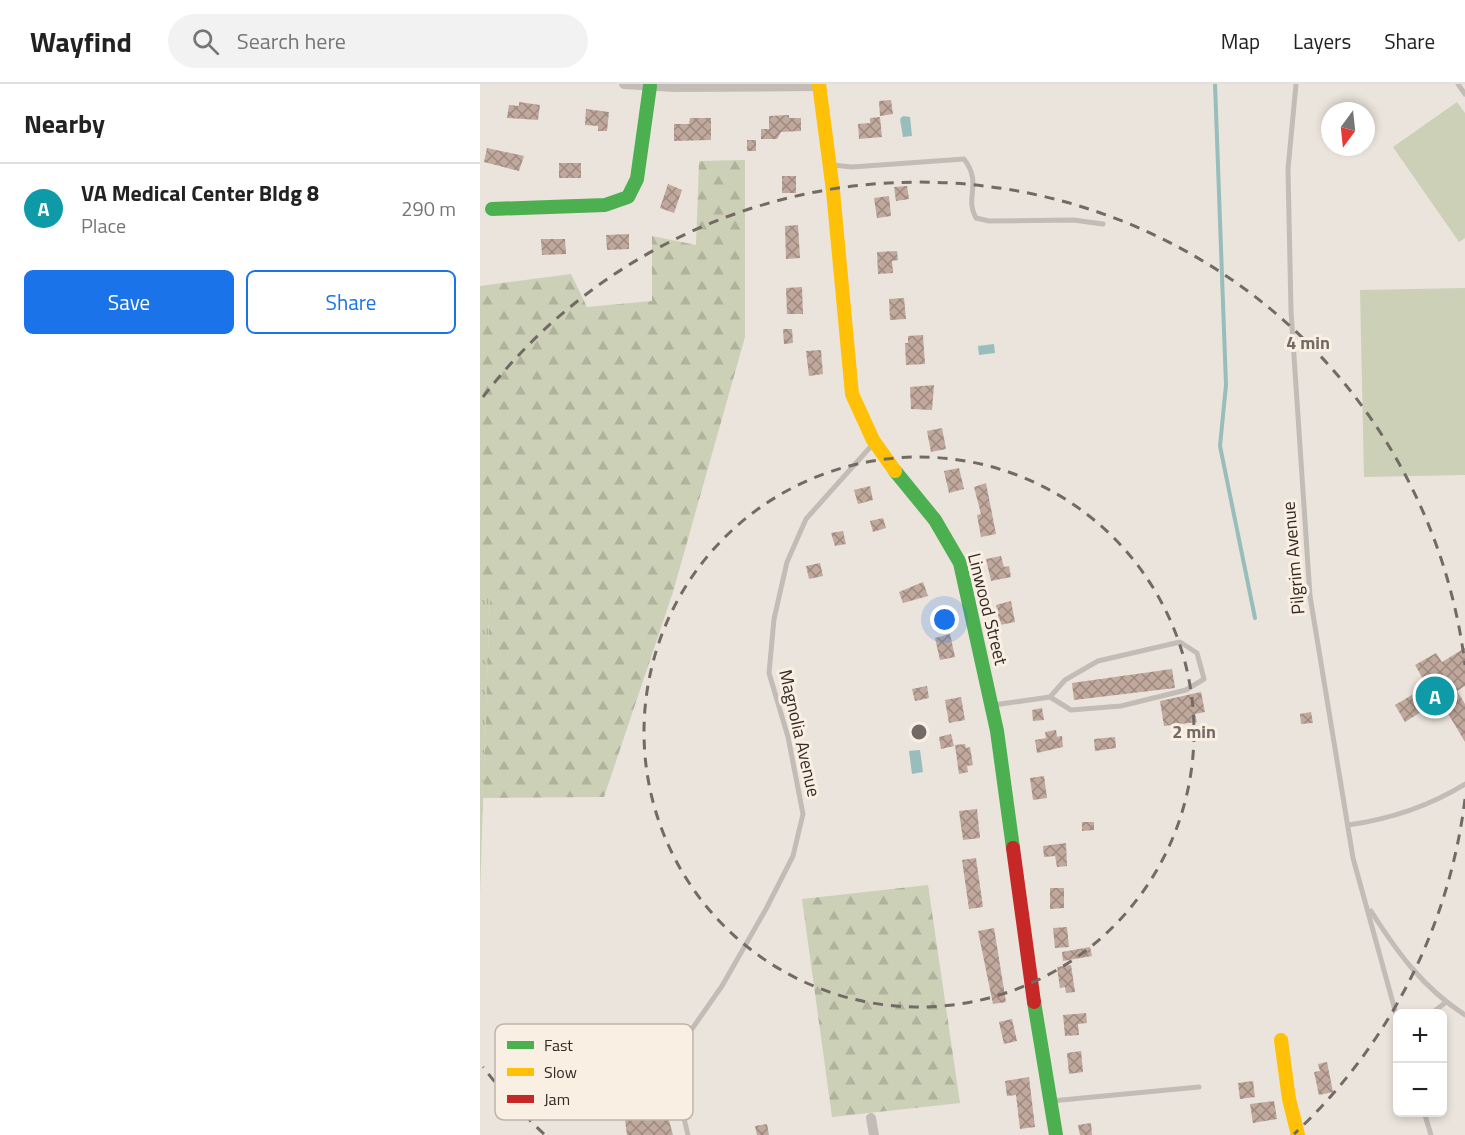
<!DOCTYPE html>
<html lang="en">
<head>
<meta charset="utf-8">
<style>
  :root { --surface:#fff; --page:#f2f2f2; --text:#222; --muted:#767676; --line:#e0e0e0; --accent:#1a73e8 }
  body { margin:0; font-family:"Titillium Web",sans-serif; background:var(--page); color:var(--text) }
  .controls { position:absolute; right:18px; bottom:18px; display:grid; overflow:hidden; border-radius:9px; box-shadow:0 3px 9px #0003 }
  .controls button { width:54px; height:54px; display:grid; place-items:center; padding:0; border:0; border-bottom:2px solid var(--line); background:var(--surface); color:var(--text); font:30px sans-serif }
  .compass { position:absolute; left:841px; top:18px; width:54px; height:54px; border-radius:50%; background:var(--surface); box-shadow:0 3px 9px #0003; rotate:195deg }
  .you { position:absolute; left:465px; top:536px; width:21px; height:21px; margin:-15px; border:4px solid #fff; border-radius:50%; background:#1a73e8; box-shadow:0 0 0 9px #1a73e833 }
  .badge { display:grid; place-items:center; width:39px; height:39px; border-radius:50%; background:var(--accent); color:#fff; font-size:20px; font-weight:700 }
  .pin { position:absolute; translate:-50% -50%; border:3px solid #fff; box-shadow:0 2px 6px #0006 }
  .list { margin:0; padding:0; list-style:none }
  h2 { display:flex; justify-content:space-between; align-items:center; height:78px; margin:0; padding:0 24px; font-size:26px }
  h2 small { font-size:20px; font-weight:400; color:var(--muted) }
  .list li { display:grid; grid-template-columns:39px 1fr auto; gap:18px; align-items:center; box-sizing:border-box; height:90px; padding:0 24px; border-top:2px solid var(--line) }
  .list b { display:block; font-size:22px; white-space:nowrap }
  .list p { margin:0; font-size:20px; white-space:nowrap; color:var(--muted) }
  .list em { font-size:20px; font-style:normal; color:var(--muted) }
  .actions { display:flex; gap:12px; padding:18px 24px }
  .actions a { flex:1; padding:14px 0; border:2px solid var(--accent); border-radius:9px; text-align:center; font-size:21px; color:var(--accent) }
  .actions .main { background:var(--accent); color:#fff }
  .icon { flex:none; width:33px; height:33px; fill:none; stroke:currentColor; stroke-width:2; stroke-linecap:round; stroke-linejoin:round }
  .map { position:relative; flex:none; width:985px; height:1051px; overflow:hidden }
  header { display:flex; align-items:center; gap:36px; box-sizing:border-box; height:84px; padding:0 30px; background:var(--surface); border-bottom:2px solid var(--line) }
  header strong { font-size:28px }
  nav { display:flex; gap:33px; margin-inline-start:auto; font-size:21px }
  .search { width:420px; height:54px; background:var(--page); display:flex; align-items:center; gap:15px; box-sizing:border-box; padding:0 21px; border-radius:33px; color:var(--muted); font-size:22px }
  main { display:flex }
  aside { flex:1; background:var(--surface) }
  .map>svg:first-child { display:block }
  .grass { fill:#ccd0b6 }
  .forest { fill:url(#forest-firs) }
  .park { fill:url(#park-tufts) }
  .water { fill:#98bdbc }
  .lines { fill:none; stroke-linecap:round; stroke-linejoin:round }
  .stream { stroke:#98bdbc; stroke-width:4 }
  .building { fill:url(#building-cross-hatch) }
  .lane { stroke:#c3bcb6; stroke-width:5 }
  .street { stroke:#c3bcb6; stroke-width:10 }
  .fast { stroke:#4caf50; stroke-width:14 }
  .slow { stroke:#ffc107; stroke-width:14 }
  .jam { stroke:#c62828; stroke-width:14 }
  .ring { fill:none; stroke:#746a65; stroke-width:3; stroke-dasharray:10 8 }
  .labels { text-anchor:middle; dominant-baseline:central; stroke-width:6; stroke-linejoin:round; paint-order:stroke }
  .street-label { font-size:18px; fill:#342925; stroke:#f9efe2 }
  .key { fill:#f9efe2; stroke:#beb4a9; stroke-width:1.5 }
  .key-label { font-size:16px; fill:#342925 }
  .centre { fill:#746a65; stroke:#f9efe2; stroke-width:3 }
  .ring-label { font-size:18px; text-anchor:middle; font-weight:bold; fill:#746a65; stroke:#f9efe2; stroke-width:6; stroke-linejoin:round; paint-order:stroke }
</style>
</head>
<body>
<header>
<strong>Wayfind</strong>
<div class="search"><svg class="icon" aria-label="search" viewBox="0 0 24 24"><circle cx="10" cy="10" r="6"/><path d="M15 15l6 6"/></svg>Search here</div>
<nav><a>Map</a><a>Layers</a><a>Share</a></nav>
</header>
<main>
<aside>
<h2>Nearby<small></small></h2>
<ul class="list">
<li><span class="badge" style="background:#0f9aa8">A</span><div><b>VA Medical Center Bldg 8</b><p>Place</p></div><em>290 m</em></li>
</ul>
<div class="actions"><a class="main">Save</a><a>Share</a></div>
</aside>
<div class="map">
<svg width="985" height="1051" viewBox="0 0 985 1051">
  <defs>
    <pattern id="forest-firs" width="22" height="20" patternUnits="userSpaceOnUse" patternTransform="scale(1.5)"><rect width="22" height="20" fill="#ccd0b6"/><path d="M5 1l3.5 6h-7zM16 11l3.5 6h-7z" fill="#b0b39c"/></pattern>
    <pattern id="park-tufts" width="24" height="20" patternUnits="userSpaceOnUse" patternTransform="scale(1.5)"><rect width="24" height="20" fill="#ccd0b6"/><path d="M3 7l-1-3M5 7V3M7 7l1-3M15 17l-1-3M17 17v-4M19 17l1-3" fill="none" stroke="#b0b39c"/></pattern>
    <pattern id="building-cross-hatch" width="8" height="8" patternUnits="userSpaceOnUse" patternTransform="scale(1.5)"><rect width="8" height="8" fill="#c0a89d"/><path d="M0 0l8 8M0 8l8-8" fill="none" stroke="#9d8980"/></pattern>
  </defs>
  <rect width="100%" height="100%" fill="#ebe4dc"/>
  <g class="grass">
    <polygon points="977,18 985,29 985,154 979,158 913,63"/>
    <polygon points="985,204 985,391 884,393 880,206"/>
  </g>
  <g class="forest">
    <polygon points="265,76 265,253 193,508 124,713 3,714 10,508 0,507 0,202 91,190 107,223 172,217 172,152 216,161 219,77"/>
    <polygon points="448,801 480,1019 352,1033 322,815"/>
  </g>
  <polygon class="park" points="0,507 10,507 0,810"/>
  <g class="water">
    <polygon points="423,32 430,33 432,52 423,53 420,35"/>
    <polygon points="514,260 515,269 499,271 498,262"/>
    <polygon points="440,666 443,688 432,690 429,667"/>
  </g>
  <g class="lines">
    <polyline class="stream" points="735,0 746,301 740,362 775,534"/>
  </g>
  <g class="building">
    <polygon points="411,16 413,30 400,32 399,17"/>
    <polygon points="39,18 60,21 58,36 27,34 29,21 39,22"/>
    <polygon points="106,25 129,28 127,47 118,47 118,42 105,41"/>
    <polygon points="309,31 309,34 321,34 321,47 301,48 297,55 281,55 281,45 289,45 289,32"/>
    <polygon points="400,33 402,53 379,55 378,40 390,39 390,34"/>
    <polygon points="210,34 231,34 231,56 194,57 194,40 209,40"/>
    <rect x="267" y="56" width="9" height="11"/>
    <polygon points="7,64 44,72 39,87 4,78"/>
    <rect x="79" y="79" width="22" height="15"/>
    <rect x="302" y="92" width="14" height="17"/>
    <polygon points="188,100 202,106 194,129 180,124"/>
    <polygon points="427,102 429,115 416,117 414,103"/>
    <polygon points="409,112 411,132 397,134 394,114"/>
    <polygon points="318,141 320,174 306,175 305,142"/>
    <polygon points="149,150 149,165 127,166 126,151"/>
    <polygon points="61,155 85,155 86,170 62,171"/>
    <polygon points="417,167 418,176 412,177 413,189 398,190 397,168"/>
    <polygon points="322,203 323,230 307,230 306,204"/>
    <polygon points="424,214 426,235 410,236 409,215"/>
    <polygon points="303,245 312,245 313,259 304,260"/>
    <polygon points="443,251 445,280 426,281 425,259 428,259 428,252"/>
    <polygon points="341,266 343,290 329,292 326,267"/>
    <polygon points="454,301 452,326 431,325 430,303"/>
    <polygon points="462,344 466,365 451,368 447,347"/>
    <polygon points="479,384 484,405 469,409 464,387"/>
    <polygon points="506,399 516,450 501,453 497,431 501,430 494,403"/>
    <polygon points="390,402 393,416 378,420 374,406"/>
    <polygon points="403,434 406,444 393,448 390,437"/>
    <polygon points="363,447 366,460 355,462 351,449"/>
    <polygon points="521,472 524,483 529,482 531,493 511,497 506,475"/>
    <polygon points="340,479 343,492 329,495 326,482"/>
    <polygon points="443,498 448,512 423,519 419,508"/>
    <polygon points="531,517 535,538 520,541 516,521"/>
    <polygon points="470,550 475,573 460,576 455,554"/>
    <polygon points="985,564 985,602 977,607 985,620 985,658 960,616 925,638 915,621 947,602 935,581 956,569 962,578"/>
    <polygon points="692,585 695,604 594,616 592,599"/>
    <polygon points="447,602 449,614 435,617 432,605"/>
    <polygon points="721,608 725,628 715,630 717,638 684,642 680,617"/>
    <polygon points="481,613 485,636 469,639 465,616"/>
    <polygon points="562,624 564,636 553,637 552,626"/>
    <polygon points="831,628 833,639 821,640 820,630"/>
    <polygon points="576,646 577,653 582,652 583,663 557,669 555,656 566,654 565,648"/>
    <polygon points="471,650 474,662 461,665 459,653"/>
    <polygon points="635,653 636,664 615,667 614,655"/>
    <polygon points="485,660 486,664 490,663 493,681 487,682 488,688 479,690 475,661"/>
    <polygon points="564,692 567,714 553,716 550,694"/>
    <polygon points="497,725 500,754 483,756 479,727"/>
    <polygon points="602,738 614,738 614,746 602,747"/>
    <polygon points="586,759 587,782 577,783 575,772 564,773 563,762"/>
    <polygon points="496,774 503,823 489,825 482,776"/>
    <polygon points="570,804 584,804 584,824 570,825"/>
    <polygon points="587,843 589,863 575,864 573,844"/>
    <polygon points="514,844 526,918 513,920 498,847"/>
    <polygon points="610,863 612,872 583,877 582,868"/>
    <polygon points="591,881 595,908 586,909 585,903 580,904 577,883"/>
    <polygon points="606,929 607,939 598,940 599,951 585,952 583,931"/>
    <polygon points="532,935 537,957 524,960 519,938"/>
    <polygon points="166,952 173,1008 182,1011 193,1051 147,1051 137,975 153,973 152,953"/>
    <polygon points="601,967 603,988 589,990 587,969"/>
    <polygon points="847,978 853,1008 839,1011 834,988 840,987 838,980"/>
    <polygon points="549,993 555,1043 540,1045 536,1011 527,1012 525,997"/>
    <polygon points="773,997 775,1013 760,1015 758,999"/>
    <polygon points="794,1017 797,1035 773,1039 770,1020"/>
    <polygon points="611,1039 612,1051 600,1051 598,1041"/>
    <polygon points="287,1040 289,1051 277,1051 275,1042"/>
  </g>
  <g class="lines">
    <g class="lane">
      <polyline points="816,0 808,85 811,227 830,512 873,774 918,937"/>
      <polyline points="978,0 985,10"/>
      <path d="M 353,81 L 372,83 L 484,75 C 503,100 484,113 496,134 L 509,137 L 593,136 L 623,140"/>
      <polyline points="514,621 570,613 585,596 618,577 700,558 717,569 724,595 706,606 641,622 591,626 570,613"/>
      <path d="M 868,741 C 910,735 948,723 985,700"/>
      <path d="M 891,827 C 917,868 943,904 985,931"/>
      <polyline points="951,930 966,918"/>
      <polyline points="571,1017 719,1003"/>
      <polyline points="944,1028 951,1051"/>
      <polyline points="208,1051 196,1001 200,962 242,902 286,825 313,772 323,730 308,653 289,589 294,535 307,478 326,435 393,360"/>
    </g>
    <g class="street">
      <polyline points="144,0 194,3 339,2"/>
      <polyline points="391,1034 394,1051"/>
    </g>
    <g class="fast">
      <polyline points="12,125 125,121 148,113 157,95 170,2"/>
      <polyline points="415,387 455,436 480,479 517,647 533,764"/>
      <polyline points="554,918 576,1051"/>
    </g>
    <g class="slow">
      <polyline points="339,0 353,107 372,310 393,356 415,387"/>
      <polyline points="801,956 809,1015 818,1051"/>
    </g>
    <polyline class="jam" points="533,764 554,918"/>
  </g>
  <g class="ring">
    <circle cx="439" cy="648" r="275"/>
    <path d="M985 715A550 550 0 0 1 814 1050M64 1050A550 550 0 0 1 3 983M3 313A550 550 0 0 1 985 581"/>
  </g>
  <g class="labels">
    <g class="street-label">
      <text transform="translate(813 474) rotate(-95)">Pilgrim Avenue</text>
      <text transform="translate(508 525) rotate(76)">Linwood Street</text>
      <text transform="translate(320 649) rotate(77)">Magnolia Avenue</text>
    </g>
  </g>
  <rect x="15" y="940" width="198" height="96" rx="9" class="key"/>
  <rect x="27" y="957" width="27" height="8" fill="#4caf50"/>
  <rect x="27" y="984" width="27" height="8" fill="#ffc107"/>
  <rect x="27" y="1011" width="27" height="8" fill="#c62828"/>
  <g class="key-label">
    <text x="64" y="967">Fast</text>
    <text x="64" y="994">Slow</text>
    <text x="64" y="1021">Jam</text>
  </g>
  <circle cx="439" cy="648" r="9" class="centre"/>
  <g class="ring-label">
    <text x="828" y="265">4 min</text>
    <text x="714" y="654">2 min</text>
  </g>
</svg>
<div class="controls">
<button>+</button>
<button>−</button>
</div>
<svg class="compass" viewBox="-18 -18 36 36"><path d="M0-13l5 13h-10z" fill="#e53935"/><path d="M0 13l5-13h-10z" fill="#767676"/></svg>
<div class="you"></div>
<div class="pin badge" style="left:955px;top:612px;background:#0f9aa8">A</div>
</div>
</main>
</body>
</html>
